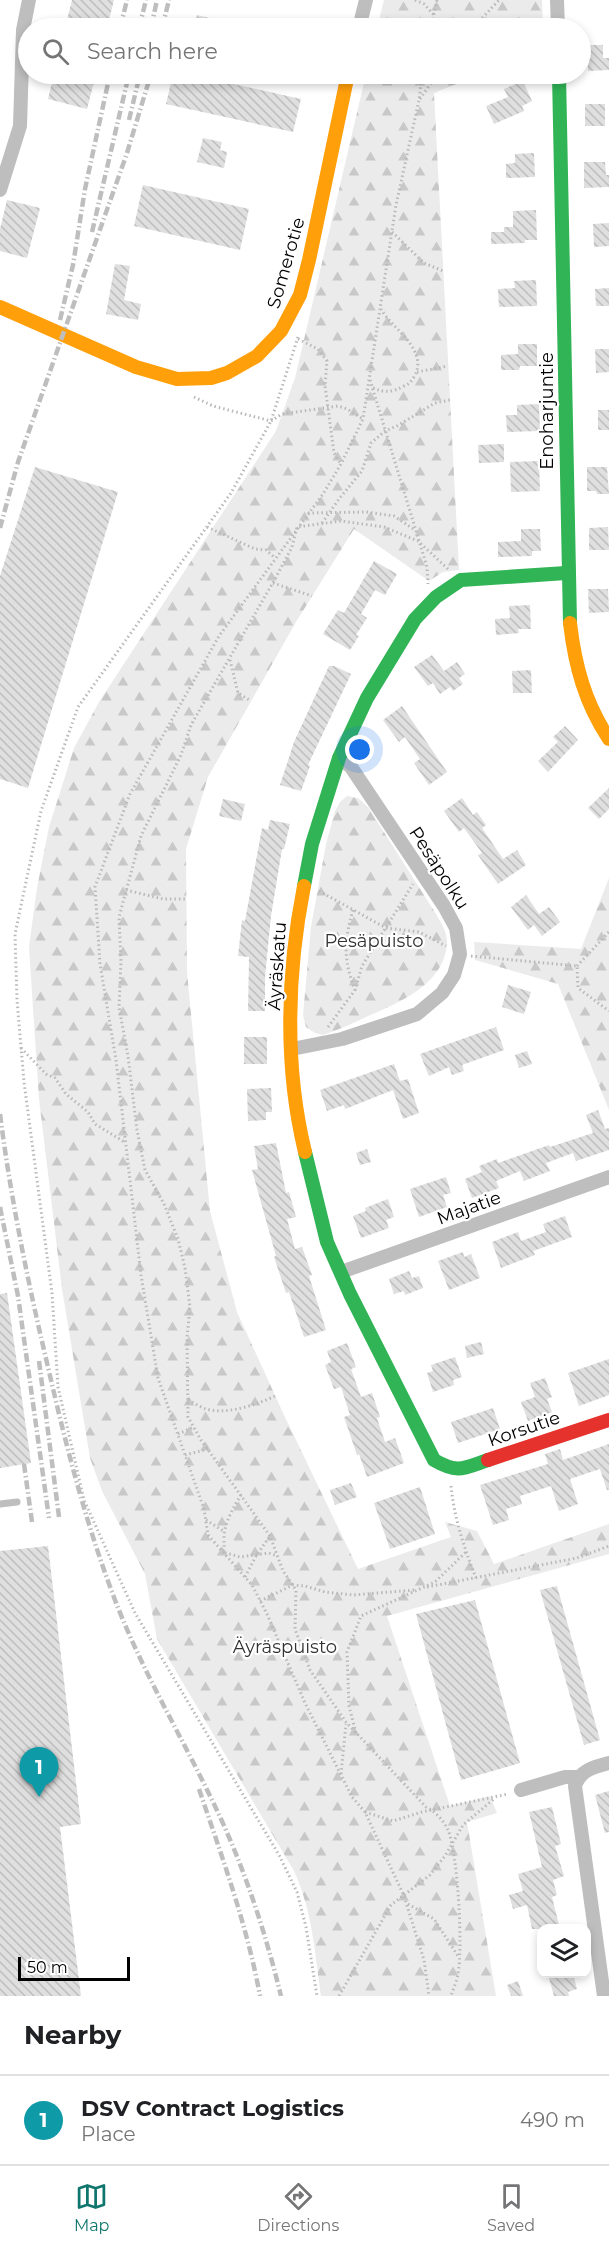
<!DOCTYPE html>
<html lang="en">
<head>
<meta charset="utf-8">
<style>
  :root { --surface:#fff; --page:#f2f2f2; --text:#202124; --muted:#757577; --line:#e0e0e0; --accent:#0f766e }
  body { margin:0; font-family:Montserrat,sans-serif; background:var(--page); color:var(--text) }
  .controls { position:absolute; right:18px; bottom:18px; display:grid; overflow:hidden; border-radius:12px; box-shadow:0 3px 9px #0003 }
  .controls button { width:54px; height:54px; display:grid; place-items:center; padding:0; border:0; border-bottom:2px solid var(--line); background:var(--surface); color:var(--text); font:30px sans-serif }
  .scale { position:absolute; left:18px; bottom:15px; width:112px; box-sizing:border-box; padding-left:6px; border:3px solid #000; border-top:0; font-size:16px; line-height:21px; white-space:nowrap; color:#000; -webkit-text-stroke:4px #fff; paint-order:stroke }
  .you { position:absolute; left:360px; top:750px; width:21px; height:21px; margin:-15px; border:4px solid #fff; border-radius:50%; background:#1a73e8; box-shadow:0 0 0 9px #1a73e833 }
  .badge { display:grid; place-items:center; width:39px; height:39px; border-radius:50%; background:var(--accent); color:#fff; font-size:20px; font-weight:700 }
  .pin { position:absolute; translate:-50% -50px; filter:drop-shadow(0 2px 3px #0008) }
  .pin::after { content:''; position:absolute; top:32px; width:21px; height:18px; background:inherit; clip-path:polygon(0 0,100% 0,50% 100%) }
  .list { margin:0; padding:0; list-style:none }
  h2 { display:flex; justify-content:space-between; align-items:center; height:78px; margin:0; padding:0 24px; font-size:26px }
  h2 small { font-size:20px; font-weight:400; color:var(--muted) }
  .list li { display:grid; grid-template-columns:39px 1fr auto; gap:18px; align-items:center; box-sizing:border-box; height:90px; padding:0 24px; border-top:2px solid var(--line) }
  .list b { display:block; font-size:22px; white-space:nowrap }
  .list p { margin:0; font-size:20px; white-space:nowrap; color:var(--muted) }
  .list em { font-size:20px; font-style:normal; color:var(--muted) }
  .icon { flex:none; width:33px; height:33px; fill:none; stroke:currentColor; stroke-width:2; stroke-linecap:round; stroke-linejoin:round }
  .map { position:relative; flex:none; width:609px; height:1996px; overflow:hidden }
  .search { position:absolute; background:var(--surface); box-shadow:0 3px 9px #0003; left:18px; right:18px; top:18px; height:66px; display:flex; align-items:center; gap:15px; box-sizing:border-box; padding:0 21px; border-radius:33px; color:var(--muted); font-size:22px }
  .sheet { height:168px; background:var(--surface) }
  nav { display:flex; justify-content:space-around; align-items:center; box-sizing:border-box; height:84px; border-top:2px solid var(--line); background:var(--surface); font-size:16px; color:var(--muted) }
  nav a { display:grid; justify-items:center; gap:3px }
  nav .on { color:var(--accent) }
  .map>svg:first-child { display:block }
  .forest { fill:url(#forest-firs) }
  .building { fill:url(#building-back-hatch) }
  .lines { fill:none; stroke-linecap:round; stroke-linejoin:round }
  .path { stroke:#b9b9b9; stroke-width:3; stroke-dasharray:1.5 3; stroke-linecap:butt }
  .lane { stroke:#bebebe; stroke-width:7 }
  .street { stroke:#bebebe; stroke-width:14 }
  .fast { stroke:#30b455; stroke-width:14 }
  .slow { stroke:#ff9f0a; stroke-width:14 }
  .jam { stroke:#e5322d; stroke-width:14 }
  .rail { stroke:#bebebe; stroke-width:4.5; stroke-dasharray:9 3 1.5 3; stroke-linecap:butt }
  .labels { text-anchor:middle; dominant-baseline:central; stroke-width:4.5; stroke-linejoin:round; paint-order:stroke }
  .street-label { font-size:18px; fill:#000; stroke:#fff }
  .park-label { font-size:18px; fill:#323232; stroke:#fff }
</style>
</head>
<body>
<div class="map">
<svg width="609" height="1996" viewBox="0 0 609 1996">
  <defs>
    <pattern id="forest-firs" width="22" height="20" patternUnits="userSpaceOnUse" patternTransform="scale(1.5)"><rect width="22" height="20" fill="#ebebeb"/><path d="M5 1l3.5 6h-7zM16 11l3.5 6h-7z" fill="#c8c8c8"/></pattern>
    <pattern id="building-back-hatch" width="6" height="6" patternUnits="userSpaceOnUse" patternTransform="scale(1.5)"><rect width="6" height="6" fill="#dfdfdf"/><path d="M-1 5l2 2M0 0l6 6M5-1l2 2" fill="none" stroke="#bebebe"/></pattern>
  </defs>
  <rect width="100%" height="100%" fill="#fff"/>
  <g class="forest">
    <polygon points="384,0 542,0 543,28 377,28"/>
    <path d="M 366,74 L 481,74 L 434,93 L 459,570 L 443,572 L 429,581 L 354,529 L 296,622 L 208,777 L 186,849 L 187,972 L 210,1211 L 237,1312 L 284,1415 L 358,1569 L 451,1537 L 445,1522 L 477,1531 L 494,1564 L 609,1524 L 609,1554 L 387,1616 L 450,1806 L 490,1796 L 497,1813 L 467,1822 L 496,1996 L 321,1996 C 315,1953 312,1910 294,1871 L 157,1639 L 145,1574 L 102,1491 L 90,1458 L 62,1289 L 39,1099 L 29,947 L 37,888 L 49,827 L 74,748 L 99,702 L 276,431 L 295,378 Z"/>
    <path d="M 347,796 L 358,798 L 368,807 L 436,914 C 441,923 448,933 447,944 C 444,985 398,1003 366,1017 C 352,1024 338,1030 323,1035 L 315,1033 L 306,1027 L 303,1015 L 311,927 L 326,844 L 335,811 L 340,802 Z"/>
    <polygon points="609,878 609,1110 558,984 475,960 474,942 581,949"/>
  </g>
  <g class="building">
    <polygon points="72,0 114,0 107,28 65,28"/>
    <polygon points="197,15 234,24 234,28 194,28"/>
    <polygon points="587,45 603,45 603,58 609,58 609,70 588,71"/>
    <polygon points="54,74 96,74 87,109 48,99"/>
    <polygon points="173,74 188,74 301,99 293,132 166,104"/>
    <polygon points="523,81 532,101 522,106 524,111 494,124 486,106 508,97 504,89"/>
    <rect x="585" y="104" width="20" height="22"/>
    <polygon points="203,138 222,142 220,150 227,152 224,168 197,162"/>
    <polygon points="534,153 535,177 506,178 506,164 515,163 515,154"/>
    <polygon points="584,162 605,162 606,175 609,175 609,187 584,188"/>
    <polygon points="143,185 249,209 240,250 134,226"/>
    <polygon points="7,200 40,208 27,258 0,251 0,229"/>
    <polygon points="536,210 537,240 525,240 525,243 491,244 491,232 504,232 504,227 513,227 513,211"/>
    <polygon points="609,223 609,246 594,247 593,224"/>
    <polygon points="115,264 130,266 124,300 141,304 138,320 106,314"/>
    <polygon points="536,280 537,306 499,307 498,289 515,288 514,281"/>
    <polygon points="609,288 609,306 596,306 595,289"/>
    <polygon points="518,344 537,344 537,366 520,366 519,370 501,370 501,355 518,354"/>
    <polygon points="595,349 609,349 609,372 596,373"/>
    <polygon points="539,404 540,431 507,432 506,415 517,415 517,405"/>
    <rect x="598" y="410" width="11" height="20"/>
    <polygon points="504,444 504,462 479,463 478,445"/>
    <polygon points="539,461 540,491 511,492 510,462"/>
    <polygon points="35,467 118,492 28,788 0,779 0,576"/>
    <polygon points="587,467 607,467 609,494 597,494 596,491 587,491"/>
    <polygon points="608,527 609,550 589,550 589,528"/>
    <polygon points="521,529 540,529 541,551 532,551 532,556 498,557 498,542 521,541"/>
    <polygon points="374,561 397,574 385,595 375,590 361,614 367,618 356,635 359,636 350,650 323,634 338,610 344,613"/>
    <polygon points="588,589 608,589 609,612 589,613"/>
    <polygon points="530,605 531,629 518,629 519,633 496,635 495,619 510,618 509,606"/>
    <polygon points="432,655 444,671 457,662 465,674 459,678 463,684 453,691 450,687 440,694 433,683 428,686 414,667"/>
    <polygon points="329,666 334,666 351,674 308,765 310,766 301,791 280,785 294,742"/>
    <polygon points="531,670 532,693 513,693 512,671"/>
    <polygon points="402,706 447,772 429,785 414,763 420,759 405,737 399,742 383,720"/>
    <polygon points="565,726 578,740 548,772 538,761 558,742 553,737"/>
    <polygon points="609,788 609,809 599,819 588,808"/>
    <polygon points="462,798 473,815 477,812 486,825 482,828 503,859 517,850 526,865 498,884 478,855 482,853 464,828 459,832 444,811"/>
    <polygon points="223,799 245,804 241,821 219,816"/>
    <polygon points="270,820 290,824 284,849 282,849 271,916 265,977 265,1011 248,1011 249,957 238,956 242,920 245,921 262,828 268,830"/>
    <polygon points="526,895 539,914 549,907 560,922 542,936 534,925 528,930 511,907"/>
    <polygon points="508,985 531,992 524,1014 502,1007"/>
    <polygon points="496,1027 504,1050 462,1065 464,1071 452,1075 449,1067 429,1076 420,1054"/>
    <rect x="244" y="1037" width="23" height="27"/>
    <polygon points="527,1051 532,1064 519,1068 515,1055"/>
    <polygon points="394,1064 400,1081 408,1079 419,1113 403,1119 393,1090 345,1109 344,1105 327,1111 320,1090"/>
    <polygon points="271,1088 272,1112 266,1112 266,1120 248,1121 247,1089"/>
    <polygon points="598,1110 605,1129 609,1128 609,1150 576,1161 573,1153 546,1163 550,1171 524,1181 520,1171 496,1181 499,1188 472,1198 465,1179 482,1172 479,1166 497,1159 498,1163 549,1145 550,1147 593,1133 586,1115"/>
    <polygon points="276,1143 286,1193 289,1192 296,1217 287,1219 295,1249 302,1247 312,1275 309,1276 326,1330 304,1337 289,1292 286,1293 274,1257 276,1256 252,1170 258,1169 254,1146"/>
    <polygon points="367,1149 371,1162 360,1165 356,1153"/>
    <polygon points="446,1177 451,1193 443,1195 447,1207 419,1217 410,1189"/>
    <polygon points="388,1199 394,1217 386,1220 389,1228 361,1238 353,1216 366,1211 365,1208"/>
    <polygon points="565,1216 572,1237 533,1251 535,1255 501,1268 492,1242 518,1232 521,1241 546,1232 543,1224"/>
    <polygon points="463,1252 464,1257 471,1254 480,1278 449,1290 438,1261"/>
    <polygon points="409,1271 412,1278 419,1276 423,1288 405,1295 404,1291 394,1294 389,1279"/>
    <polygon points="7,1293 31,1463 0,1468 0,1294"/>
    <polygon points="481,1342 484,1354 467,1358 465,1346"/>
    <polygon points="347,1343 356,1367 351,1369 361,1397 372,1393 380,1417 377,1418 385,1442 395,1438 404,1463 367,1477 359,1454 357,1455 344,1417 350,1415 341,1387 334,1389 325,1365 331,1362 327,1351"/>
    <polygon points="455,1357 462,1377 453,1380 454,1385 433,1392 427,1373 433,1371 431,1365"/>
    <polygon points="609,1359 609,1395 579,1406 568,1373"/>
    <polygon points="545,1378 552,1397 547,1399 552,1412 528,1421 521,1402 535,1397 530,1383"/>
    <polygon points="493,1408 500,1429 458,1443 451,1422"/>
    <polygon points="609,1444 609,1490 607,1490 600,1469 570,1479 578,1504 559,1511 551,1486 520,1496 522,1504 506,1509 509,1520 493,1525 480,1485 548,1464 545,1454 560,1449 563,1460"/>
    <polygon points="351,1483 357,1497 335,1505 330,1490"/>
    <polygon points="420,1487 435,1534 390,1549 374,1503"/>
    <polygon points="48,1546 81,1824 60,1827 81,1996 0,1996 0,1551"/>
    <polygon points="557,1586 600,1740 584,1745 540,1590"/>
    <polygon points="475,1600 520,1763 461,1780 416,1614"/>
    <polygon points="609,1791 609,1832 605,1833 595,1795"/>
    <polygon points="552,1807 561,1844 555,1846 564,1876 553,1880 557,1895 552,1897 560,1929 532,1929 527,1905 513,1909 509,1895 523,1891 518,1874 542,1867 529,1812"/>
    <polygon points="566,1974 573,1974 577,1989 568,1992 569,1996 554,1996 549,1978"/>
    <polygon points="518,1981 523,1996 511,1996 507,1985"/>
  </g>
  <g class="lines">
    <g class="path">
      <polyline points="415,0 424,4 434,15"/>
      <polyline points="431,28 437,0"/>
      <polyline points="473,28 499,0"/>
      <polyline points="422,74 419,100 396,205 363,419 341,464 323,494 219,636 130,794 95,887 100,964 116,1060 141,1275 158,1378 204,1509 208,1535 252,1585 267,1614 305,1703 352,1797 365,1812 404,1896 424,1960 429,1996"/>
      <polyline points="420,99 437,74"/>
      <polyline points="392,232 424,263 443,271"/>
      <polyline points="298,337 271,421 231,493 78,707 41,811 15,934 17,1000 24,1082 52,1293 58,1387 84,1500 135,1613 279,1855 297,1892 306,1927 317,1996"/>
      <polyline points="298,339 318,349 327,361 325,386 334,453 341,464"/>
      <polyline points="417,372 448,366"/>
      <polyline points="370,380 427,567 428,584"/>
      <path d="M 373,388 C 385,393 393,392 404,386 C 410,384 411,381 414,377 C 430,350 391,328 381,309"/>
      <polyline points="194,397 213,406 271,421 282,414 338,406 347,409 363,419"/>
      <polyline points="308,513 366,512 394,516 415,530"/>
      <polyline points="322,523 339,499 362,471 371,443 385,431 397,426 435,403 450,400"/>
      <polyline points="207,527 255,549 266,550 275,558"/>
      <path d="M 448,569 L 418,541 L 384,527 L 341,521 L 297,527 L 292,547 L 275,579 L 191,725 L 181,755 L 141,836 L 119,917 L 121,962 L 119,1007 L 128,1056 L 137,1130 L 145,1170 L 164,1204 L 178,1239 L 185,1268 L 190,1307 L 187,1338 L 188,1417 L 201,1440 L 270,1536 L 283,1571 L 296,1590 L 295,1629 L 310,1670 L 346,1722 L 426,1807 C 435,1811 444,1821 448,1830 C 458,1854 463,1948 458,1974 C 457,1981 453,1989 451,1996"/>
      <polyline points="273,583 312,596"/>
      <polyline points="230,660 238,693 251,701"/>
      <polyline points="126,890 163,899 187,899"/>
      <polyline points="319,891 386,928 419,932 446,946"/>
      <path d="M 353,910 C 344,941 343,959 355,990"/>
      <polyline points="471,956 577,966 578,988 609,1011"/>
      <polyline points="577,966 609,932"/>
      <polyline points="328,1027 355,990 362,966 413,884"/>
      <polyline points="21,1048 46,1074 55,1078 66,1094 88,1112 95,1124 126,1143"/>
      <path d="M 188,1400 C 194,1403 200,1407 206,1409 C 227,1415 256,1405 275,1396"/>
      <polyline points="178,1434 194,1427"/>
      <polyline points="185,1455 208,1449"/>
      <path d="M 451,1486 C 454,1517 464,1548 476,1578"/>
      <path d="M 241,1495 C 234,1506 224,1524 224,1537 C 224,1543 225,1546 223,1552 L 240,1557 L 269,1553 L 277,1556"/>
      <polyline points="206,1520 225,1532"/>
      <polyline points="245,1577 256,1556 270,1536"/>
      <polyline points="427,1587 577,1558 609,1546"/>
      <polyline points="260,1601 293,1585 305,1586 325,1592 353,1595 415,1590"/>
      <polyline points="356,1733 349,1706 347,1652 361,1616 435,1582 466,1552"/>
      <polyline points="341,1774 346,1724"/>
      <polyline points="365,1812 393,1821 422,1812 508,1794"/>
      <polyline points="408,1904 434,1919 458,1956"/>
      <polyline points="339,1996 391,1905 430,1875 445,1856 463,1825 495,1798"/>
    </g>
    <polyline class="lane" points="0,1504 17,1502"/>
    <g class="street">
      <polyline points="557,0 558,28"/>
      <polyline points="359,28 366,0"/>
      <polyline points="0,190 20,126 23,30 29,0"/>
      <polyline points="292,1049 342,1039 417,1014 442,993 454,975 460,954 456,928 444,906 351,767 339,758"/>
      <polyline points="341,1272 609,1177"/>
      <polyline points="521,1790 565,1777 578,1777"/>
      <path d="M 604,1996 L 575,1786 C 580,1770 594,1767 609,1763"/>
    </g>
    <g class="fast">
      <polyline points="559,74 570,623"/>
      <polyline points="304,886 312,844 339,758 367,698 415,619 436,597 461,580 566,573"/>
      <path d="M 305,1152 L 327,1242 L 350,1294 L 434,1460 C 458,1474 464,1468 488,1460"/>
    </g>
    <g class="slow">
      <polyline points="0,307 136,367 177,379 211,378 227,373 257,356 281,331 300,295 309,260 348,74"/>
      <path d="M 570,623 C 575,666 585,703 609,739"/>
      <path d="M 304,886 C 287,972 284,1066 305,1152"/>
    </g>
    <polyline class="jam" points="488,1460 609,1420"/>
    <g class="rail">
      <polyline points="120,28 127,0"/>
      <polyline points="139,28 146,0"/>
      <polyline points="151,28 157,0"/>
      <polyline points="162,28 169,0"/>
      <polyline points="129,120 140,74"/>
      <polyline points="92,232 129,74"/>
      <polyline points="60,320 73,265 85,189 110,74"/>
      <polyline points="0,528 18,462 127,153 151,74"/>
      <path d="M 0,1114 C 11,1200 28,1283 48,1367 C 66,1446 86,1524 115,1600 C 144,1676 187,1745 221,1819 C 247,1876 266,1935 281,1996"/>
      <polyline points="0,1207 18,1296 49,1518"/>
      <polyline points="39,1361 59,1517"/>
      <polyline points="24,1464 32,1522"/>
      <path d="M 199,1789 C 222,1857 247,1925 260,1996"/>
    </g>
  </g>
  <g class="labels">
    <g class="street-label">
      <text transform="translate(286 263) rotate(-74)">Somerotie</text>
      <text transform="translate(547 411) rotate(-90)">Enoharjuntie</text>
      <text transform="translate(439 868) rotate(57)">Pesäpolku</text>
      <text transform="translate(277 966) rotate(-86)">Äyräskatu</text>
      <text transform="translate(469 1208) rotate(-20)">Majatie</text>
      <text transform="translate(524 1429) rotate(-19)">Korsutie</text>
    </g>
    <g class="park-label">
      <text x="374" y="941">Pesäpuisto</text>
      <text x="285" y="1647">Äyräspuisto</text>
    </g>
  </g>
</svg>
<div class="controls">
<button><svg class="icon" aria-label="layers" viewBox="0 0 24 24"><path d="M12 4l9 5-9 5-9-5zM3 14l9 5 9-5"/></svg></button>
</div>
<div class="scale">50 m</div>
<div class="you"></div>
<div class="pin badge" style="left:39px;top:1797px;background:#0f9aa8">1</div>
<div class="search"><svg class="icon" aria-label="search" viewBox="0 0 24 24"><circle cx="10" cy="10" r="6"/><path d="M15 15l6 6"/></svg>Search here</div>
</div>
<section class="sheet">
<h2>Nearby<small></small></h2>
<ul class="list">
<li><span class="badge" style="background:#0f9aa8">1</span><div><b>DSV Contract Logistics</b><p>Place</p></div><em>490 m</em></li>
</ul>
</section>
<nav>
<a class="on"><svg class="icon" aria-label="map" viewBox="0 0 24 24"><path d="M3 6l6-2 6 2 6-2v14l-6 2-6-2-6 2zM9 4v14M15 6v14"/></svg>Map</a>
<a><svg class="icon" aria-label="directions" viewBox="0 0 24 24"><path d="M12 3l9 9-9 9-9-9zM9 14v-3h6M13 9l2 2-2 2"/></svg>Directions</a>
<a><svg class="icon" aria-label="saved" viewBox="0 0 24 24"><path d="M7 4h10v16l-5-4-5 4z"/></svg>Saved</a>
</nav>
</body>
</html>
